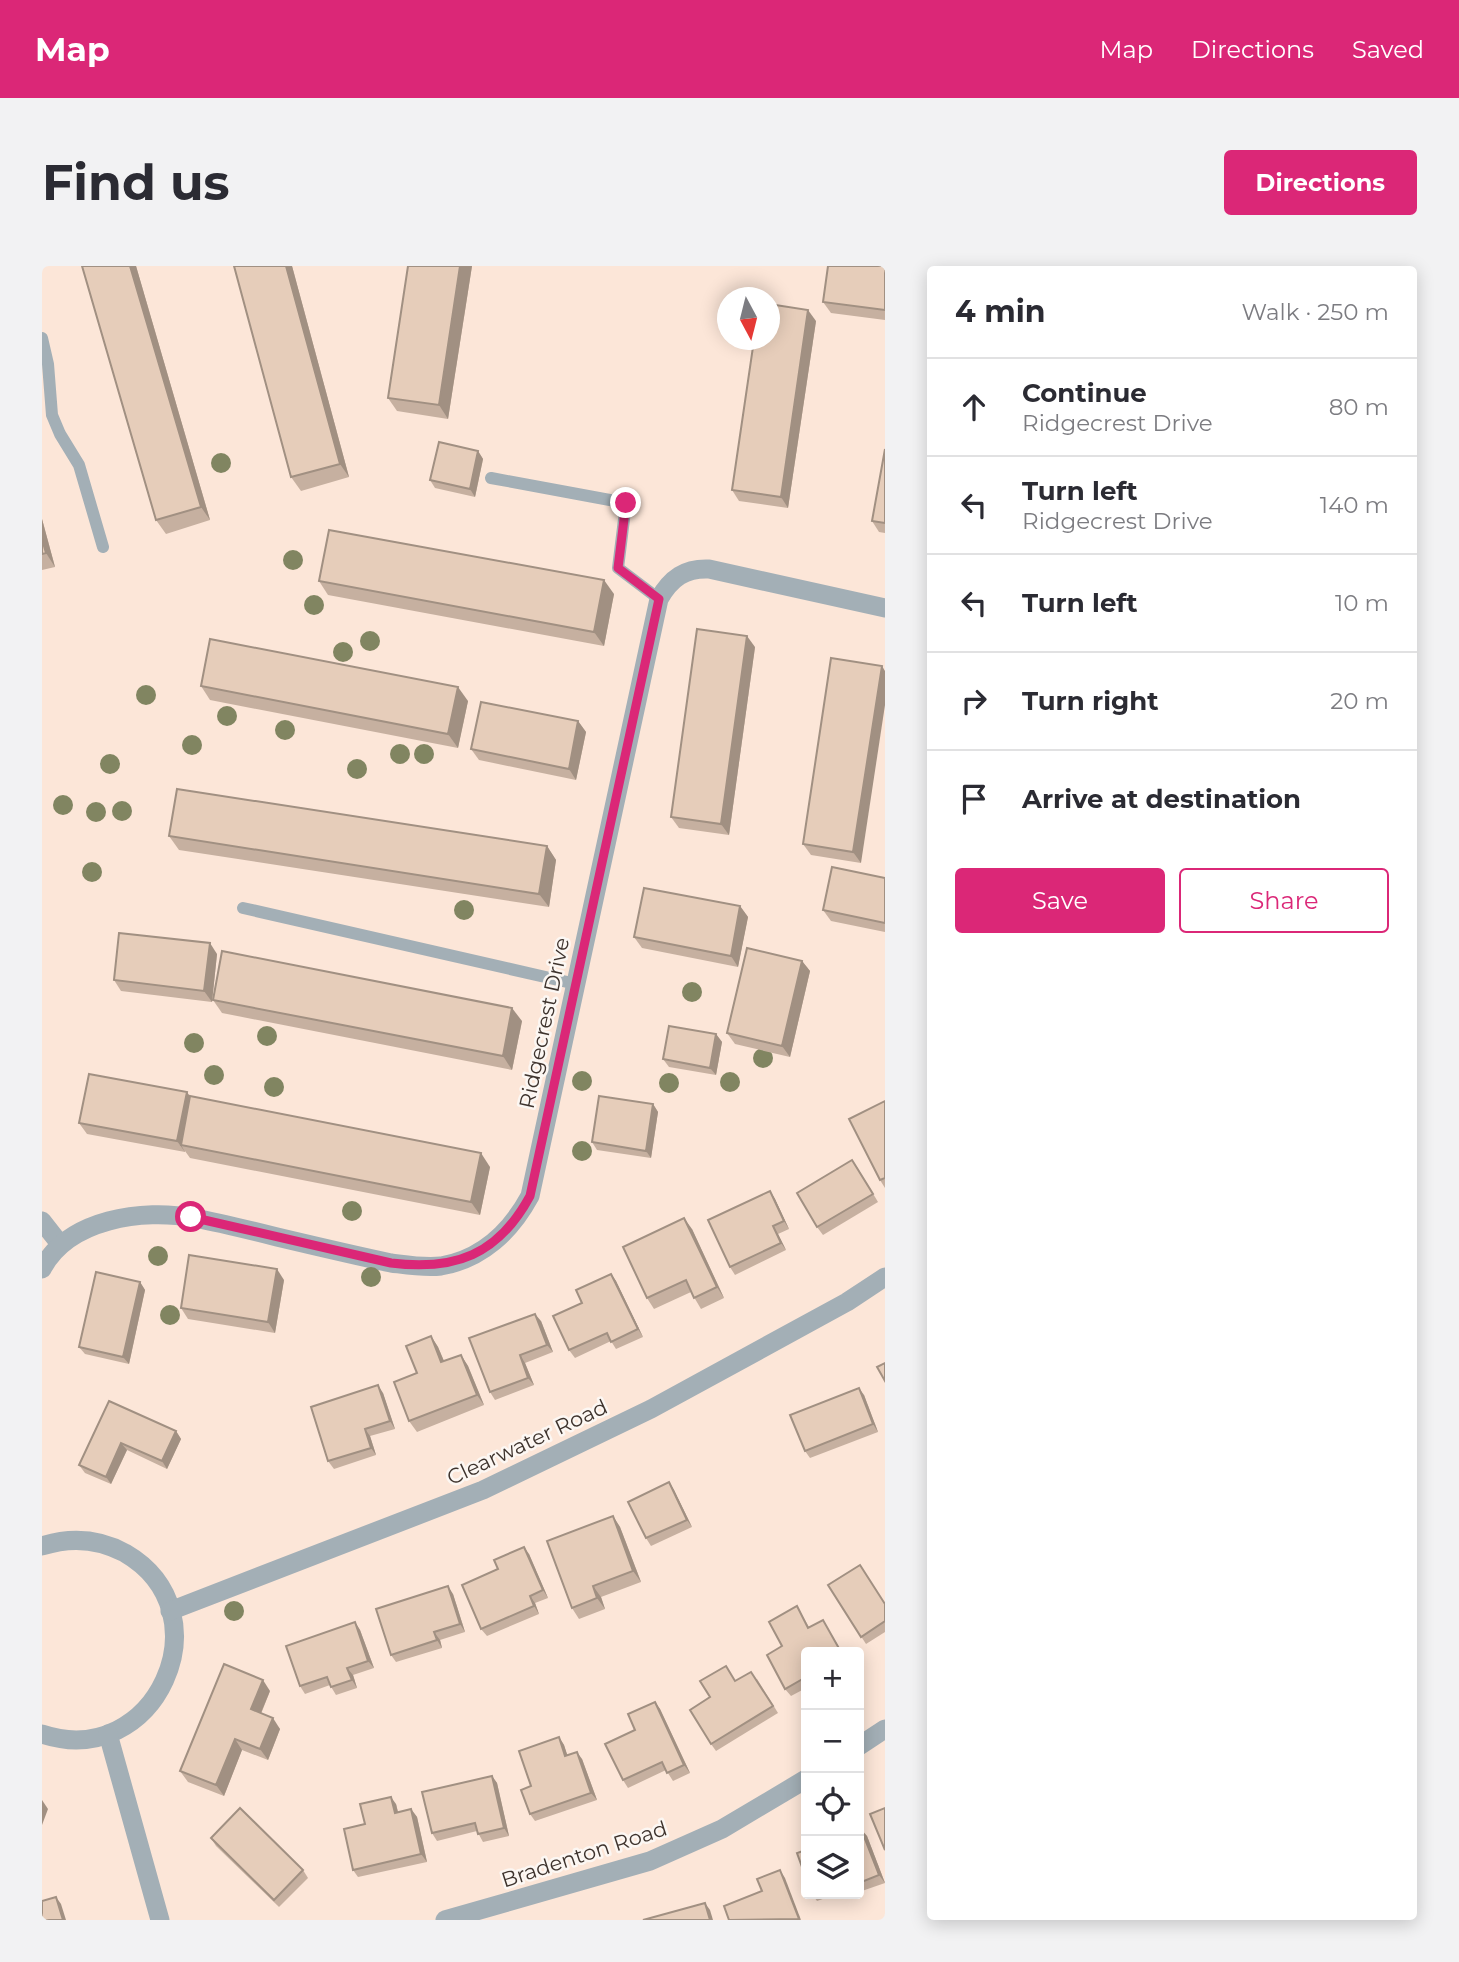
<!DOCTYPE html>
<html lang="en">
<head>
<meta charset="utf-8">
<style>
  :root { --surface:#fff; --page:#f2f2f3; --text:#2b2b33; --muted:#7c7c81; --line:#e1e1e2; --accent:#db2777 }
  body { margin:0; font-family:Montserrat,sans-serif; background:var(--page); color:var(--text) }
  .controls { position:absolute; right:21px; bottom:21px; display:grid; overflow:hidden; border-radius:7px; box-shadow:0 4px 18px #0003 }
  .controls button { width:63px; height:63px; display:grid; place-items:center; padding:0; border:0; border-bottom:2px solid var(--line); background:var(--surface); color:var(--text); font:35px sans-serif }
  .compass { position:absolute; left:675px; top:21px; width:63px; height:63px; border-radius:50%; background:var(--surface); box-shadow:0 4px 18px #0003; rotate:173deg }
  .stop { position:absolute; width:21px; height:21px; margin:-16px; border:5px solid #db2777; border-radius:50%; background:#fff }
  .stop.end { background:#db2777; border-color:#fff; box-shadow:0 2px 7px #0008 }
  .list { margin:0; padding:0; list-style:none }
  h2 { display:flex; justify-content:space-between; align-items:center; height:91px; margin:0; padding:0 28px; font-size:30px }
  h2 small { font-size:23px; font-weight:400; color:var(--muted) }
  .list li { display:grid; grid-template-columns:46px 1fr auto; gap:21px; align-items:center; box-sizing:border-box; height:98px; padding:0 28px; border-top:2px solid var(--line) }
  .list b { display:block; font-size:26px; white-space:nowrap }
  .list p { margin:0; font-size:23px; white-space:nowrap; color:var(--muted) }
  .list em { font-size:23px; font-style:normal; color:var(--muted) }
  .actions { display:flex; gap:14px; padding:21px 28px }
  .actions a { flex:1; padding:16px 0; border:2px solid var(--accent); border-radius:7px; text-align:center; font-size:24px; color:var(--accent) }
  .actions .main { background:var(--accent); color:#fff }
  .icon { flex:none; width:38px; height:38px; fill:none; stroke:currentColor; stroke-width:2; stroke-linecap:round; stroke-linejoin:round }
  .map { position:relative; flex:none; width:843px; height:1654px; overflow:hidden; border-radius:7px }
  header { display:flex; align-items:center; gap:42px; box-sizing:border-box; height:98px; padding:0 35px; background:var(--accent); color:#fff }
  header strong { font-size:33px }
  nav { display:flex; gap:38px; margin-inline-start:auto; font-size:24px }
  .intro { display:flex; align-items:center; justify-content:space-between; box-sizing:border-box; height:168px; padding:0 42px }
  h1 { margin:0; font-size:49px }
  .button { padding:18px 32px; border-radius:7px; background:var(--accent); color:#fff; font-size:24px; font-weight:700 }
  main { display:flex; gap:42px; padding:0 42px }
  aside { flex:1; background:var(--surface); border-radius:7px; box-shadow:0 4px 18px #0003 }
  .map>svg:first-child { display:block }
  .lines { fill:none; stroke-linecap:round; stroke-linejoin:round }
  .service { stroke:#a3afb6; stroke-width:12 }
  .minor { stroke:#a3afb6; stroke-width:19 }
  .tree { fill:#818561 }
  .wall { fill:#c6b0a0 }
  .shaded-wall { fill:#a19082 }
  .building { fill:#e6cdba; stroke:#a19082; stroke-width:2 }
  .route { stroke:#db2777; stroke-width:9 }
  .labels { text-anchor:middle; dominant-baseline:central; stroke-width:5; stroke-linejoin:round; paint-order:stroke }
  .street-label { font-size:21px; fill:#3e332d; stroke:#fcf7f3 }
</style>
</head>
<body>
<header>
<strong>Map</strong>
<nav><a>Map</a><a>Directions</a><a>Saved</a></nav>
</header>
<div class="intro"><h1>Find us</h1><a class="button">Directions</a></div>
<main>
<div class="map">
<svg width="843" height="1654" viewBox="0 0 843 1654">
  <rect width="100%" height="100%" fill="#fce6d8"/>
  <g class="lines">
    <g class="service">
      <polyline points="0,72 6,98 10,149 18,168 37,199 61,281"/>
      <polyline points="449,212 584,237 576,302 617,333"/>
      <polyline points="201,642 534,718"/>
    </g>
    <g class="minor">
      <polyline points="0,955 18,978"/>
      <path d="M 0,1003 C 26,953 101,942 152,952 C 179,957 207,964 235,971 C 273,980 311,989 349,997 C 365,999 382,1002 399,1000 C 440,993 469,965 488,930 L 617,333 C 629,312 643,302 667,303 L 843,342"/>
      <path d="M 0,1280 C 28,1271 57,1273 83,1287 C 186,1347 113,1506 0,1468"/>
      <polyline points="128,1345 441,1224 609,1143 805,1036 843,1011"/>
      <polyline points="66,1468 118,1654"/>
      <polyline points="817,1480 843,1463"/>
      <polyline points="403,1654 608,1595 680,1563 764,1513"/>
    </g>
  </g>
  <g class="tree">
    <circle cx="179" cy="197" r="10"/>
    <circle cx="251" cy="294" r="10"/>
    <circle cx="272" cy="339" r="10"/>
    <circle cx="328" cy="375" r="10"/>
    <circle cx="301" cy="386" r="10"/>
    <circle cx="104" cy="429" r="10"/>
    <circle cx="185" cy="450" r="10"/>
    <circle cx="243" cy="464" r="10"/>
    <circle cx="150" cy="479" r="10"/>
    <circle cx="358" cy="488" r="10"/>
    <circle cx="382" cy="488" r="10"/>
    <circle cx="68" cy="498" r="10"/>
    <circle cx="315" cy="503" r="10"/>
    <circle cx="21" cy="539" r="10"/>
    <circle cx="80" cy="545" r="10"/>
    <circle cx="54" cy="546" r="10"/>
    <circle cx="50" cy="606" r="10"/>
    <circle cx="422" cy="644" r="10"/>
    <circle cx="650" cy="726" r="10"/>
    <circle cx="225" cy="770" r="10"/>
    <circle cx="152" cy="777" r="10"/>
    <circle cx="721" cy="792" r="10"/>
    <circle cx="172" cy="809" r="10"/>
    <circle cx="540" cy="815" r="10"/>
    <circle cx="688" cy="816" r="10"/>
    <circle cx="627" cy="817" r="10"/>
    <circle cx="232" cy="821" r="10"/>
    <circle cx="540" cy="885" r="10"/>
    <circle cx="310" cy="945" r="10"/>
    <circle cx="116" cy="990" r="10"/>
    <circle cx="329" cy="1011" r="10"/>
    <circle cx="128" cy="1049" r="10"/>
    <circle cx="192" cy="1345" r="10"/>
  </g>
  <g class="wall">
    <polygon points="40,0 94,0 168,254 124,268 114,254"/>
    <polygon points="192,0 250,0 307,211 259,225 249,211"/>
    <polygon points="366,0 430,0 406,153 355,145 346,132"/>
    <polygon points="843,0 843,54 789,47 781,36"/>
    <polygon points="774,55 746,242 697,235 690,224"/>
    <polygon points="843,183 843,267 837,266 830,255"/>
    <polygon points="436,185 441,193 433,231 393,222 388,214"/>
    <polygon points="0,253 13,301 0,304"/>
    <polygon points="277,315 572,328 562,380 286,329"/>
    <polygon points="713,381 687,569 637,562 629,551"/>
    <polygon points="789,392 819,597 769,589 761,578"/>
    <polygon points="159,420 426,435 416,482 168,434"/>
    <polygon points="536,455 544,466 534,514 437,494 429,483"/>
    <polygon points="127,570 505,580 514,594 507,641 137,584"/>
    <polygon points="843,612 843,666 789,655 781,644"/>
    <polygon points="698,640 706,651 696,701 600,682 592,671"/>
    <polygon points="175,688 170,736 79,725 72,714"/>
    <polygon points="760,695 768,705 748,791 693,778 685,767"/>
    <polygon points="171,734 480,755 470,804 180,747"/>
    <polygon points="674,768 680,776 674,809 627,801 621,793"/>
    <polygon points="145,826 148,831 448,901 438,949 148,892 143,885 143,886 45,868 37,857"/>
    <polygon points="843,835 843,922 838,914"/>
    <polygon points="611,838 616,846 609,892 555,884 550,876"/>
    <polygon points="815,901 836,936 781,969 775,961"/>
    <polygon points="728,925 733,933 747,963 736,968 744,984 693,1009 688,1001"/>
    <polygon points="650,963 682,1032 659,1043 649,1026 612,1043 605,1032"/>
    <polygon points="569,1008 574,1015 601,1071 574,1083 569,1075 533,1092 527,1084 540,1037"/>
    <polygon points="242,1014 233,1067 146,1053 139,1042"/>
    <polygon points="98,1016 103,1024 87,1098 43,1088 37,1081"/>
    <polygon points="499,1055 511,1086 483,1097 492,1119 453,1134 448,1126"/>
    <polygon points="389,1070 396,1081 402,1095 419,1089 426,1100 442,1139 375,1166 367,1155 375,1107"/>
    <polygon points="341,1127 353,1163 328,1170 334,1189 292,1203 286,1195"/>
    <polygon points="822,1129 836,1166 768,1192 763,1185"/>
    <polygon points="67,1135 134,1165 139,1173 125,1203 85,1184 69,1218 43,1207 37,1199"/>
    <polygon points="627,1216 632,1224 650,1261 609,1280 604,1272"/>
    <polygon points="571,1250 578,1261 599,1316 559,1331 563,1343 537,1353 530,1342"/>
    <polygon points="487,1288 506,1332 493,1337 497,1348 445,1370 439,1363 456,1303"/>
    <polygon points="786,1319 843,1337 843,1366 824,1378"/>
    <polygon points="411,1328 423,1366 398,1374 400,1382 354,1396 349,1389"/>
    <polygon points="755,1340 767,1361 781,1354 800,1386 764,1386 764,1422 749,1430 743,1423 740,1380"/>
    <polygon points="313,1356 318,1364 332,1402 311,1409 315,1422 294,1429 288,1419 263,1428 258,1420"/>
    <polygon points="715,1413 736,1447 674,1485 669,1478 694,1415"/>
    <polygon points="228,1425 219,1448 238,1463 226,1494 200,1484 182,1530 146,1516 138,1505"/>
    <polygon points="613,1436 618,1443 648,1507 631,1515 624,1504 586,1522 581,1514 593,1464"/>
    <polygon points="517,1471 522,1479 525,1489 540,1493 555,1534 493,1555 488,1548 489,1520"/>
    <polygon points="450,1510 455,1517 467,1570 441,1576 435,1565 395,1575 390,1567"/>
    <polygon points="354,1538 356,1546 369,1543 375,1551 385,1596 316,1611 311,1604 323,1558"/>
    <polygon points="817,1564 825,1570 843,1617 817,1626"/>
    <polygon points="169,1572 261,1604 266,1612 237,1641 174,1580"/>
    <polygon points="770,1628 795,1628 775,1635"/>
    <polygon points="798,1628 813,1628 801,1632"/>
  </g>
  <g class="shaded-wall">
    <polygon points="88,0 94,0 168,254 159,241"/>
    <polygon points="244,0 250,0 307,211 298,198"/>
    <polygon points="418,0 430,0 406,153 397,139"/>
    <polygon points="766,44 774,55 746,242 739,231"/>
    <polygon points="436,185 441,193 433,231 428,223"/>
    <polygon points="0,253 13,301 4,287 0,273"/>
    <polygon points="562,314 572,328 562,380 552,366"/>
    <polygon points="705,370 713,381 687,569 679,558"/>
    <polygon points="840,400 843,405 843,439 819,597 811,586"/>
    <polygon points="416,421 426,435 416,482 406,468"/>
    <polygon points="536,455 544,466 534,514 527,503"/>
    <polygon points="505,580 514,594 507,641 497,628"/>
    <polygon points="698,640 706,651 696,701 689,690"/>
    <polygon points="168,677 175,688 170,736 162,725"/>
    <polygon points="760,695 768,705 748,791 740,780"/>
    <polygon points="470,742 480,755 470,804 461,790"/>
    <polygon points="674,768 680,776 674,809 668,802"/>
    <polygon points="145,826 152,837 139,879 143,886 135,875"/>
    <polygon points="611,838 616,846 609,892 604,885"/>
    <polygon points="439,887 448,901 438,949 429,936"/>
    <polygon points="728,925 733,933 747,963 742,955"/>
    <polygon points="642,952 650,963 682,1032 675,1021"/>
    <polygon points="731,960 736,968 744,984 739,977"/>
    <polygon points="235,1003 242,1014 233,1067 226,1056"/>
    <polygon points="569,1008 574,1015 601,1071 596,1063"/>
    <polygon points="98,1016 103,1024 87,1098 81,1091"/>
    <polygon points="493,1048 499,1055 511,1086 505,1079"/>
    <polygon points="389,1070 396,1081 407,1107 399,1096"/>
    <polygon points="419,1089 426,1100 442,1139 435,1129"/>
    <polygon points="478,1089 483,1097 492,1119 486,1112"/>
    <polygon points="336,1119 341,1127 353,1163 348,1155"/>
    <polygon points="817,1122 822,1129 836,1166 831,1158"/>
    <polygon points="323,1163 328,1170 334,1189 329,1182"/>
    <polygon points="134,1165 139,1173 125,1203 120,1195"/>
    <polygon points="79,1177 85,1184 69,1218 64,1211"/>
    <polygon points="627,1216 632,1224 650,1261 645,1254"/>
    <polygon points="571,1250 578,1261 599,1316 591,1305"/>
    <polygon points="482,1281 487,1288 506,1332 501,1324"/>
    <polygon points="406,1320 411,1328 423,1366 418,1358"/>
    <polygon points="551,1320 559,1331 563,1343 555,1332"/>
    <polygon points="488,1330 493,1337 497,1348 492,1340"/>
    <polygon points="313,1356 318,1364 332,1402 326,1395"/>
    <polygon points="392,1366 398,1374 400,1382 395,1374"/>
    <polygon points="305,1402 311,1409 315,1422 310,1414"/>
    <polygon points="221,1414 228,1425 216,1454 209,1443"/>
    <polygon points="613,1436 618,1443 648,1507 642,1499"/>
    <polygon points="231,1452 238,1463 226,1494 218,1483"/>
    <polygon points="517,1471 522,1479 528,1497 523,1490"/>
    <polygon points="193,1473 200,1484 182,1530 174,1519"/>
    <polygon points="535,1486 540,1493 555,1534 549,1527"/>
    <polygon points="450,1510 455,1517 467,1570 462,1562"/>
    <polygon points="349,1531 354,1538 358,1555 353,1547"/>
    <polygon points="0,1534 6,1543 0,1559"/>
    <polygon points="369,1543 375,1551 385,1596 379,1588"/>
    <polygon points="819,1563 825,1570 843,1617 837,1609"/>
    <polygon points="738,1604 743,1612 759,1654 757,1653"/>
    <polygon points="14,1631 19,1638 24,1654 21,1654"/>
    <polygon points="663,1637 668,1644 671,1654 668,1654"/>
  </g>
  <g class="building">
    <polygon points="40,0 88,0 159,241 114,254"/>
    <polygon points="192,0 244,0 298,198 249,211"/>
    <polygon points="366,0 418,0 397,139 346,132"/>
    <polygon points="786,0 843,0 843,44 781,36"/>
    <polygon points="727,38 766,44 739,231 690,224 712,74 727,74"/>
    <polygon points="397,176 436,185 428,223 388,214"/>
    <polygon points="843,183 843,257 830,255"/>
    <polygon points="287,264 562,314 552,366 277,315"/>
    <polygon points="0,273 4,287 0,288"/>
    <polygon points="655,363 705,370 679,558 629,551"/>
    <polygon points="168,373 416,421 406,468 159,420"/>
    <polygon points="789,392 840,400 811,586 761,578"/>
    <polygon points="439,436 536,455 527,503 429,483"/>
    <polygon points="135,523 505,580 497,628 127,570"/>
    <polygon points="790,601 843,612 843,657 781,644"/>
    <polygon points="602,622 698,640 689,690 592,671"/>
    <polygon points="77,667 168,677 162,725 72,714"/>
    <polygon points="705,682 760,695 740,780 685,767"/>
    <polygon points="180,685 470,742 461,790 171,734"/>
    <polygon points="627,760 674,768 668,802 621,793"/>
    <polygon points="47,808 145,826 135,875 37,857"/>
    <polygon points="148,830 439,887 429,936 139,879"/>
    <polygon points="557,830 611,838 604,885 550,876"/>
    <polygon points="843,835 843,912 838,914 807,853"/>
    <polygon points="810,894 831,928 775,961 755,927"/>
    <polygon points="728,925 742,955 731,960 739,977 688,1001 666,954"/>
    <polygon points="642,952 675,1021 652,1032 644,1014 605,1032 581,981"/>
    <polygon points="147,989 235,1003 226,1056 139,1042"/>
    <polygon points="54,1006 98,1016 81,1091 37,1081"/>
    <polygon points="569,1008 596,1063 569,1076 565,1067 527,1084 511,1050 540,1037 534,1024"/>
    <polygon points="493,1048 505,1079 478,1089 486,1112 448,1126 427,1072"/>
    <polygon points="389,1070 399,1096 419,1089 435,1129 367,1155 352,1116 375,1107 364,1080"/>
    <polygon points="843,1097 843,1115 835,1101"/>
    <polygon points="336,1119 348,1155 323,1163 329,1182 286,1195 269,1141"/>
    <polygon points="817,1122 831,1158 763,1185 748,1149"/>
    <polygon points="67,1135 134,1165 120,1195 79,1177 64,1211 37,1199"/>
    <polygon points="627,1216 645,1254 604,1272 586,1236"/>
    <polygon points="571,1250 591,1305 551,1320 555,1332 530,1342 505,1275"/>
    <polygon points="482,1281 501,1324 488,1330 492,1340 439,1363 420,1319 456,1303 452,1294"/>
    <polygon points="818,1299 843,1338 843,1355 819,1371 786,1319"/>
    <polygon points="406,1320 418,1358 392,1366 395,1374 349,1389 334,1343"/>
    <polygon points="755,1340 766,1362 781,1354 799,1386 764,1386 764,1411 743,1423 725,1389 740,1380 727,1356"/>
    <polygon points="313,1356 326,1395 305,1402 310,1414 289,1421 285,1411 258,1420 244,1380"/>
    <polygon points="182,1398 221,1414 209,1443 231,1452 218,1483 193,1473 174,1519 138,1505"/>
    <polygon points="684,1400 693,1415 709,1406 731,1440 669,1478 648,1444 668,1431 658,1415"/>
    <polygon points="613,1436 642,1499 625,1507 620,1496 581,1514 563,1478 593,1464 586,1448"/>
    <polygon points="517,1471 523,1490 535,1486 549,1527 488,1548 479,1524 489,1520 477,1485"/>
    <polygon points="450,1510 462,1562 436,1568 433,1557 390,1567 380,1526"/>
    <polygon points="349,1531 353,1547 369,1543 379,1588 311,1604 302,1563 323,1558 318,1538"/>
    <polygon points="198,1542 261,1604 232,1634 169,1572"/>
    <polygon points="843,1542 843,1584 828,1548"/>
    <polygon points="819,1563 837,1609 817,1617 817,1564"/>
    <polygon points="764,1584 764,1612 755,1587"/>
    <polygon points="738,1604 757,1653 687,1654 682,1640 720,1625 715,1613"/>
    <polygon points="14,1631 21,1654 0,1654 0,1635"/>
    <polygon points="663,1637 668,1654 601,1654"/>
  </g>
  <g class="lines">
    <path class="route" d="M 149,951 L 349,997 C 413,1005 456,989 488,930 L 617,333 L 576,302 L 584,237"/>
  </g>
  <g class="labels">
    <g class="street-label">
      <text transform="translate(502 757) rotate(-78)">Ridgecrest Drive</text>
      <text transform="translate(485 1176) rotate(-25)">Clearwater Road</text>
      <text transform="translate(542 1588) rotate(-18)">Bradenton Road</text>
    </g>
  </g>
</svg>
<div class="controls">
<button>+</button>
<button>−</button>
<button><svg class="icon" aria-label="locate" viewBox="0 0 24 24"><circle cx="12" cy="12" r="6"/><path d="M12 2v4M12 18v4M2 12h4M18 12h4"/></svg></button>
<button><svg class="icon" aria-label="layers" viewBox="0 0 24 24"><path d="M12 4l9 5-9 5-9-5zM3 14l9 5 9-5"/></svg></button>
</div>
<svg class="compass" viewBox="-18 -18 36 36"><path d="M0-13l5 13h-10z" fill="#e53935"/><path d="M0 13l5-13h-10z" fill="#7c7c81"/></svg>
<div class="stop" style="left:149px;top:951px"></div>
<div class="stop end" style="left:584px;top:237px"></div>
</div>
<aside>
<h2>4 min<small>Walk · 250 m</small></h2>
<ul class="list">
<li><svg class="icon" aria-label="ahead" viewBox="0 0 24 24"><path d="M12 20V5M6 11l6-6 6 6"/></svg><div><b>Continue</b><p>Ridgecrest Drive</p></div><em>80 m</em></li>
<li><svg class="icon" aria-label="left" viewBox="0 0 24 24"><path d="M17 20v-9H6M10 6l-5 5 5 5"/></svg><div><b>Turn left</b><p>Ridgecrest Drive</p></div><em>140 m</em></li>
<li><svg class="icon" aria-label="left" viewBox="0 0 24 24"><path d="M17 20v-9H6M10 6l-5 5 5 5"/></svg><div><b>Turn left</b></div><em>10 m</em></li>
<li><svg class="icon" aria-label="right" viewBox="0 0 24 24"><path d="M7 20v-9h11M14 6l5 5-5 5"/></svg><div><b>Turn right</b></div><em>20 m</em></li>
<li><svg class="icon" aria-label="arrive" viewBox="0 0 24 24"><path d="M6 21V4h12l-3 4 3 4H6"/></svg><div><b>Arrive at destination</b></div></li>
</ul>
<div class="actions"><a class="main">Save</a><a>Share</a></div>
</aside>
</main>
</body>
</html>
